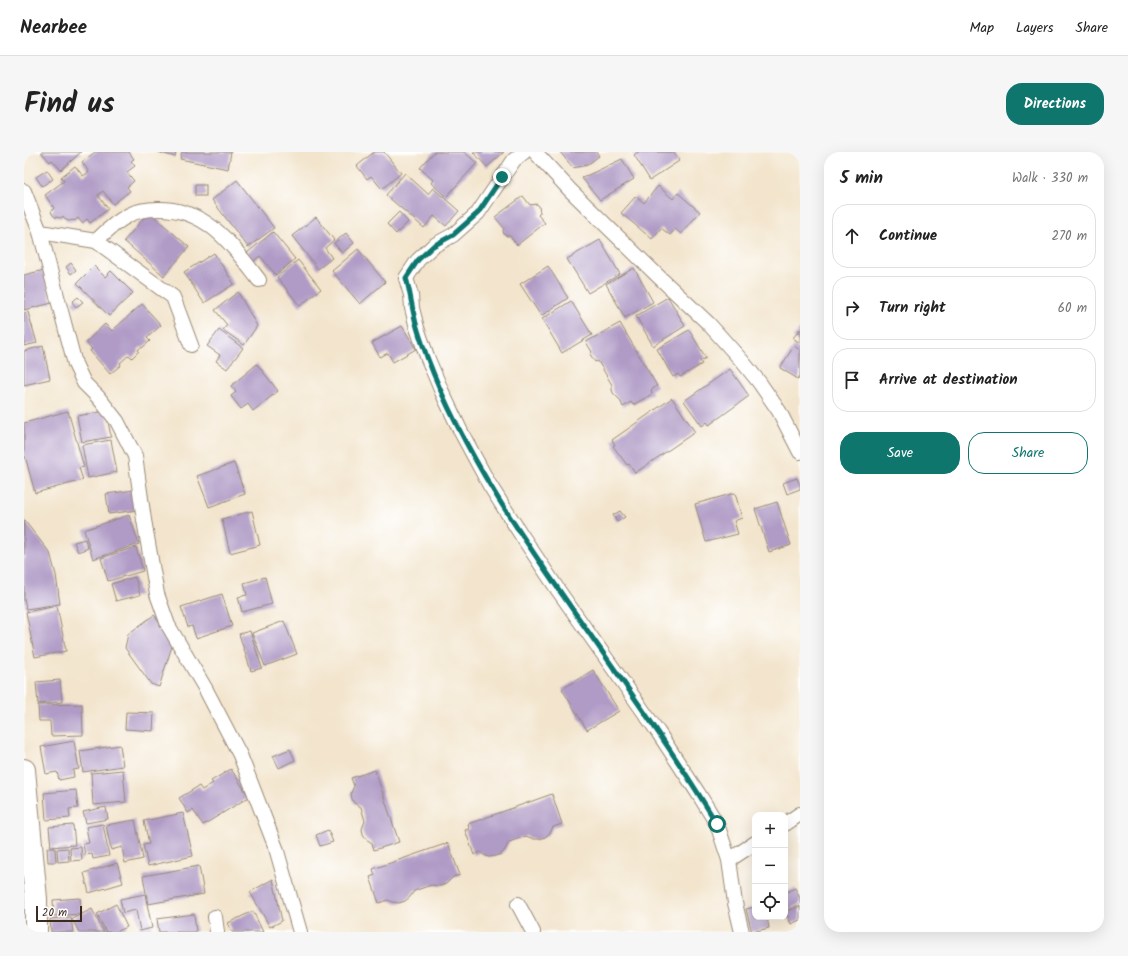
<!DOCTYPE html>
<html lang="en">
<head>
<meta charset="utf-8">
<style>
  :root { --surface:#fff; --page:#f6f6f6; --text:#222; --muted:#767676; --line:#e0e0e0; --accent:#0f766e }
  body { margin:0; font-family:Kalam,sans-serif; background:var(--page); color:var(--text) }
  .controls { position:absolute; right:12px; bottom:12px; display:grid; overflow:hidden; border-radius:8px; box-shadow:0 4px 16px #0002 }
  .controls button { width:36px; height:36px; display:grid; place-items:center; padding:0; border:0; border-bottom:1px solid var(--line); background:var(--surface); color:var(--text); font:20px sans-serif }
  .scale { position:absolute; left:12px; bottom:10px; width:46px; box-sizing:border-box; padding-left:4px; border:2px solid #3b2a1e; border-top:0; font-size:11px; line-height:14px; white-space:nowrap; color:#3b2a1e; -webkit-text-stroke:3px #fff; paint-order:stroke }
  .stop { position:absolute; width:12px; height:12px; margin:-9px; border:3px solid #0f766e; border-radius:50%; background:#fff }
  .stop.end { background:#0f766e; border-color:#fff; box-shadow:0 1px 4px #0008 }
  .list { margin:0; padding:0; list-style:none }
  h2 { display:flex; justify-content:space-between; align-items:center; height:52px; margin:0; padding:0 16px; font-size:17px }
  h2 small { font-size:13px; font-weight:400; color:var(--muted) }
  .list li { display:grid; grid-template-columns:26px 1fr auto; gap:12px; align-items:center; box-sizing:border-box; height:64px; margin:0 8px 8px; padding:0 8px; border:1px solid var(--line); border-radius:16px }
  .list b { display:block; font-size:15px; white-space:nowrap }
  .list em { font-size:13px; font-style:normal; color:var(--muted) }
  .actions { display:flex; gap:8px; padding:12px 16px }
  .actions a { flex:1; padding:9px 0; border:1px solid var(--accent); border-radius:16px; text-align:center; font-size:14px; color:var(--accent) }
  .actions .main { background:var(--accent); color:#fff }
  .icon { flex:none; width:22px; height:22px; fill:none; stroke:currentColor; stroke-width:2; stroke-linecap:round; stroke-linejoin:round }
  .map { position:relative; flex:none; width:776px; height:780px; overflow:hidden; border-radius:16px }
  header { display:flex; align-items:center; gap:24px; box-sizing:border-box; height:56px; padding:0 20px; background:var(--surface); border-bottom:1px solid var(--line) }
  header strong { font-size:19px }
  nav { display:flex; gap:22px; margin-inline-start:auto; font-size:14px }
  .intro { display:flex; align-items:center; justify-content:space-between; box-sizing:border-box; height:96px; padding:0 24px }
  h1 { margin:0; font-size:28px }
  .button { padding:10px 18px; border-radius:16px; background:var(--accent); color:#fff; font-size:14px; font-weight:700 }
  main { display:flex; gap:24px; padding:0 24px }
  aside { flex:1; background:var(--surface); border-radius:16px; box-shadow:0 4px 16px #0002 }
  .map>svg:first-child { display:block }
  .building { fill:#b09bc6 }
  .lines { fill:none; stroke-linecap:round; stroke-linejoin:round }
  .minor-casing { stroke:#978876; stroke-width:16 }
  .primary-casing { stroke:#978876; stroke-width:24 }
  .minor { stroke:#fff; stroke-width:14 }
  .primary { stroke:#fff; stroke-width:22 }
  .route { stroke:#0f766e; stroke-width:5 }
</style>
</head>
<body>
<header>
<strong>Nearbee</strong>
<nav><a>Map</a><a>Layers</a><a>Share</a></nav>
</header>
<div class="intro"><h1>Find us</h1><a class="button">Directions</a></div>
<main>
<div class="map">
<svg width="776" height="780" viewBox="0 0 776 780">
  <rect width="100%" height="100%" fill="#fff"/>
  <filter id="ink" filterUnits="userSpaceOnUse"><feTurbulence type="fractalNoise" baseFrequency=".025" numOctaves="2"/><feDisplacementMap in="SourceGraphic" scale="8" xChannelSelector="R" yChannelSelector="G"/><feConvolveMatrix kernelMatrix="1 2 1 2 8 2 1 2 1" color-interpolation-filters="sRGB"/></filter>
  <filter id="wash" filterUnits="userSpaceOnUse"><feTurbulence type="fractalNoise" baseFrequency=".012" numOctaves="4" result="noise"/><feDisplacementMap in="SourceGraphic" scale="16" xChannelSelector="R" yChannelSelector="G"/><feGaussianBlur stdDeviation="0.9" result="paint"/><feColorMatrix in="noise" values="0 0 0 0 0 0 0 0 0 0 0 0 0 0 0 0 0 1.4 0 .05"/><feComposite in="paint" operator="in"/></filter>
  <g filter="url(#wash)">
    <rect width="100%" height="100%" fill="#f3e5cd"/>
    <g id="blocks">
      <g class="building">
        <polygon points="17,0 57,0 37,18 28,8 26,10"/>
        <polygon points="71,0 105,0 110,7 107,9 111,14 103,20 110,29 103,35 106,39 89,52 79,39 74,43 84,57 66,71 63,67 58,71 54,66 50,69 49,68 45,69 42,68 39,64 37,66 31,65 29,63 27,60 30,56 21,43 40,29 37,25 51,14 59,24 65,20 58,10"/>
        <polygon points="134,0 152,0 151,5"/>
        <polygon points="158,0 207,0 204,17 156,7"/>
        <polygon points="350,0 360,0 377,21 358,37 347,24 343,27 333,14"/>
        <polygon points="410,0 440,0 453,11 422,45 407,31 409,28 396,16"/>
        <polygon points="449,0 480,0 463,15"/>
        <polygon points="536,0 572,0 575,4 563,13 549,16"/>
        <polygon points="614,0 650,0 655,9 626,28 610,3"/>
        <polygon points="598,7 610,27 576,48 558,26"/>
        <polygon points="23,18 29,27 18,34 12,25"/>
        <polygon points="381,21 404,42 409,36 435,59 422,74 410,64 400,76 362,43"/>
        <polygon points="213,28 250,76 224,95 188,48"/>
        <rect x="171" y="33" width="11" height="11"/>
        <polygon points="634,34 649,47 654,41 676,60 657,82 651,77 646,83 637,76 628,87 597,61 612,44 620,51"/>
        <polygon points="499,44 506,53 513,52 515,54 516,61 514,63 521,71 493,93 486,84 483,84 480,82 479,79 480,76 471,65"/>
        <polygon points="125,60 165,95 140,124 100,89"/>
        <polygon points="375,60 384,70 372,82 363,72"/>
        <polygon points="292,65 310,88 301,96 308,106 294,117 268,84"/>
        <polygon points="249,80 271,107 252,123 236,104 230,109 223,101"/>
        <polygon points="322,81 330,91 318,101 310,91"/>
        <polygon points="576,88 596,122 564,141 543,107"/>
        <polygon points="334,97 361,130 336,152 308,119"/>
        <polygon points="190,101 210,132 180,151 160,120"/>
        <polygon points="274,108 297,137 276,154 253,125"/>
        <polygon points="47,111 52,118 47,122 42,115"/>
        <polygon points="70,114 81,125 87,119 109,141 85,164 53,131"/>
        <polygon points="524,114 544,146 517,164 496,132"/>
        <polygon points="610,116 629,150 601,166 582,132"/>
        <polygon points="20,118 28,151 0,158 0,123"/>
        <polygon points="214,140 233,174 220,193 199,178 203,173 191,158"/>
        <polygon points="54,145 59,150 52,155 48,150"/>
        <polygon points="644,145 661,174 629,194 612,164"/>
        <polygon points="547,149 568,183 538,201 518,167"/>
        <polygon points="118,152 137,173 123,186 126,189 118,196 117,195 114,198 115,199 108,206 105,203 96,211 97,213 86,222 66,199 68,197 62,190 81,172 88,179"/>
        <polygon points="4,160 13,191 0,194 0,161"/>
        <polygon points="596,171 633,234 627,238 628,242 609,253 607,250 599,255 596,248 589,241 588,238 588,233 574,209 571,210 566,202 568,200 562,190"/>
        <polygon points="378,174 392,197 369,210 364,201 356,205 348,191"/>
        <polygon points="776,177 776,191 769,186"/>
        <polygon points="195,178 219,196 203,217 192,209 196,203 183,194"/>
        <polygon points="665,178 682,206 676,209 678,212 656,225 654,222 649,225 633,197"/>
        <polygon points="19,194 26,227 0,233 0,199"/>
        <polygon points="770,194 776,198 776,223 774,227 756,216"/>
        <polygon points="233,212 254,239 229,259 224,252 217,257 207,244 212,240 207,234"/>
        <polygon points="706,217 725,244 685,273 683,270 678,274 660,249"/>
        <polygon points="648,246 671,280 611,321 605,312 603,313 589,294 591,293 588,288"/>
        <polygon points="44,259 60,315 55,316 59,328 11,341 1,304 0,305 0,271"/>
        <polygon points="82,259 87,285 58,290 53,264"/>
        <polygon points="87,288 93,320 64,326 58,293"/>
        <polygon points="210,311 221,342 185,355 173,324"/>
        <polygon points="773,326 776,333 776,337 763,342 759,331"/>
        <polygon points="110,338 113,358 85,362 82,342"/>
        <polygon points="711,341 718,366 710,369 714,382 682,390 671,352"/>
        <polygon points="753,350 767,393 745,400 731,357"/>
        <polygon points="228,359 236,393 206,401 198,367"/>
        <polygon points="596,359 601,365 593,370 589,363"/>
        <polygon points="105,363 115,392 69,407 60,378"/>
        <polygon points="0,368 26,401 32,423 36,452 2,457 0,447"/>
        <polygon points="61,387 64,396 54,400 50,390"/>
        <polygon points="112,395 119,419 84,429 77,406"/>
        <polygon points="111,425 116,443 92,449 87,432"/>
        <polygon points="241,425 248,452 218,460 214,445 223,443 220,431"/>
        <polygon points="198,442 208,474 172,486 168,474 164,475 157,455"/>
        <polygon points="33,454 42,499 11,505 2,460"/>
        <polygon points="130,463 149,491 135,535 127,532 101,496 104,482"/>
        <polygon points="260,469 273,502 241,514 228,481"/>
        <polygon points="226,479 238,516 227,519 215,482"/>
        <polygon points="569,518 595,559 563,578 538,537"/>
        <polygon points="36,528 38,550 14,552 12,530"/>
        <polygon points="58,552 59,583 27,584 26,569 15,569 14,553"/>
        <polygon points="102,560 130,561 129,579 101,577"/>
        <polygon points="50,589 55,617 49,618 50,625 35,628 33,620 22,622 17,595"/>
        <polygon points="96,593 99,614 59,620 56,599"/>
        <polygon points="266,597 271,608 255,616 249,604"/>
        <polygon points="207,617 225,645 179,673 169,658 164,661 155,646 175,634 178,638 189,631 187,629"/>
        <polygon points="99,618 102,650 69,653 67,621"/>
        <polygon points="351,618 375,690 350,698 348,691 342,687 339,682 338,677 341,669 337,655 330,651 328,647 327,641 330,634 327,626"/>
        <polygon points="52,638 54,656 45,657 46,666 22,668 20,641"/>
        <polygon points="528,642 538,672 529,675 526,681 521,685 516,687 510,687 502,684 485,690 481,698 477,702 471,704 465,705 460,703 456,700 450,703 441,678 445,677 444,672"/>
        <polygon points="82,655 84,667 62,671 59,660"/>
        <polygon points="159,661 169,704 124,714 119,693 125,692 120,669"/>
        <polygon points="111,668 119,707 101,711 98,695 87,698 82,673"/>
        <polygon points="79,672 85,704 69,707 68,702 61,703 59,692 65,691 62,675"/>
        <polygon points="49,673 51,693 27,695 25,675"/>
        <polygon points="304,678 309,690 296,694 292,683"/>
        <polygon points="424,691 436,723 429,725 422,732 416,734 407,733 390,739 386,745 381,749 375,751 369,750 364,748 355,751 346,725 351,723 349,717"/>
        <polygon points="57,695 58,708 47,709 46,696"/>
        <polygon points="23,696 31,696 32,710 24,710"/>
        <polygon points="44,696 45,709 34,710 33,697"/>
        <polygon points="93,711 99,731 65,741 60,721"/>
        <polygon points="175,714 180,742 124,752 119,724"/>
        <polygon points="249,727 258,769 246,775 226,740"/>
        <polygon points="771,736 776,746 776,752 761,759 761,741"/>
        <polygon points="121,742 128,776 116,779 112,758 99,761 96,747"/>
        <polygon points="56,746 58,762 30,764 29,748"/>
        <polygon points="92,752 103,775 92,780 82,780 73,762"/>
        <polygon points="776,754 776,768 767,772 762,760"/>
        <polygon points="731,755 731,765 743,765 745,776 728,780 722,757"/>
        <polygon points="68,757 80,780 55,780 48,767"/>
        <polygon points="229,759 239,780 208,780 204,771"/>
        <polygon points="170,762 172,780 135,780 133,767"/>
        <polygon points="47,765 49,780 27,780 26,767"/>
      </g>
    </g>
  </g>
  <g filter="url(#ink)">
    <use href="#blocks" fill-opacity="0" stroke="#978876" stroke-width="1"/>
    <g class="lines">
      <defs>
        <g id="minor">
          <polyline points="500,0 490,8 454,61 429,83 409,94 394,108 382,126 387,143 388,156 393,176 404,207 418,240 437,280 465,332 498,384 534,438 634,580 674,641 693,672 705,708 711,751 718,780"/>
          <polyline points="511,0 546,38 635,125 684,171 718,209 735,230 755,259 776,300"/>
          <polyline points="0,39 16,80 51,212 60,231 74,245 93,269 111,304 120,368 133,442 144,473 181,536 216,603 252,696 276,780"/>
          <polyline points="16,80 72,89 149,145 167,193"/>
          <path d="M 72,89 C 82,79 93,69 105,63 C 114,58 125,57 135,57 C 184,57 208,93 235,128"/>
          <polyline points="761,672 776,662"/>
          <polyline points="705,708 731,691"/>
          <polyline points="494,752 509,780"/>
          <polyline points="191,765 193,780"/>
        </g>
        <polyline id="primary" points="0,618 12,747 12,780"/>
      </defs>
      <use href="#minor" class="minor-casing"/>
      <use href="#primary" class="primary-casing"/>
      <use href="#minor" class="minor"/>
      <use href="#primary" class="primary"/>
    </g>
  </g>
  <g class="lines" filter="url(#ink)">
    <path class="route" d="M 478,25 L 454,61 L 429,83 L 409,94 L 394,108 L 382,126 C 387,142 388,159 393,175 C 396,186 400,196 403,205 C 443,312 512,405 577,498 C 617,555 657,612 693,672"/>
  </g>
</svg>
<div class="controls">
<button>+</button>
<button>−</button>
<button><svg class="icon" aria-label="locate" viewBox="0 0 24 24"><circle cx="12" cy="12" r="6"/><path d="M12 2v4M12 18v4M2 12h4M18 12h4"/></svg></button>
</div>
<div class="scale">20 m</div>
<div class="stop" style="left:693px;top:672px"></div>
<div class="stop end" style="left:478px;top:25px"></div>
</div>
<aside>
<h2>5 min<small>Walk · 330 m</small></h2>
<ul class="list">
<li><svg class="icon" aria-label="ahead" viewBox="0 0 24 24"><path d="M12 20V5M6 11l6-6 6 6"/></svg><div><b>Continue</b></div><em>270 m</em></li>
<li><svg class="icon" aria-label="right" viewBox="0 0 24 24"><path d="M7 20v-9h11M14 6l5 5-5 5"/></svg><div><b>Turn right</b></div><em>60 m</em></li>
<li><svg class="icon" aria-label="arrive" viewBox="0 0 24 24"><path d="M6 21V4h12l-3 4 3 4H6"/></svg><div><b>Arrive at destination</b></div></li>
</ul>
<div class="actions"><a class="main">Save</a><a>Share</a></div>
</aside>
</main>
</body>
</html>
